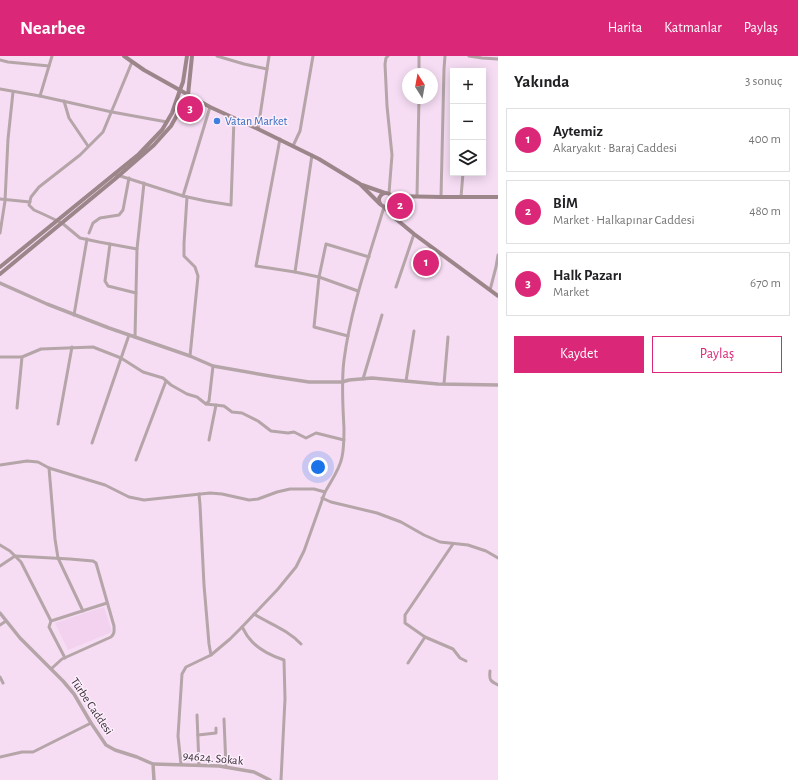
<!DOCTYPE html>
<html lang="tr">
<head>
<meta charset="utf-8">
<style>
  :root { --surface:#fff; --page:#f2f2f2; --text:#202124; --muted:#757577; --line:#e0e0e0; --accent:#db2777 }
  body { margin:0; font-family:"Alegreya Sans",sans-serif; background:var(--page); color:var(--text) }
  .controls { position:absolute; right:12px; top:12px; display:grid; overflow:hidden; border-radius:0px; box-shadow:0 2px 10px #0003 }
  .controls button { width:36px; height:36px; display:grid; place-items:center; padding:0; border:0; border-bottom:1px solid var(--line); background:var(--surface); color:var(--text); font:20px sans-serif }
  .compass { position:absolute; left:402px; top:12px; width:36px; height:36px; border-radius:50%; background:var(--surface); box-shadow:0 2px 10px #0003; rotate:349deg }
  .you { position:absolute; left:318px; top:411px; width:14px; height:14px; margin:-10px; border:3px solid #fff; border-radius:50%; background:#1a73e8; box-shadow:0 0 0 6px #1a73e833 }
  .badge { display:grid; place-items:center; width:26px; height:26px; border-radius:50%; background:var(--accent); color:#fff; font-size:13px; font-weight:700 }
  .pin { position:absolute; translate:-50% -50%; border:2px solid #fff; box-shadow:0 1px 4px #0006 }
  .list { margin:0; padding:0; list-style:none }
  h2 { display:flex; justify-content:space-between; align-items:center; height:52px; margin:0; padding:0 16px; font-size:17px }
  h2 small { font-size:13px; font-weight:400; color:var(--muted) }
  .list li { display:grid; grid-template-columns:26px 1fr auto; gap:12px; align-items:center; box-sizing:border-box; height:64px; margin:0 8px 8px; padding:0 8px; border:1px solid var(--line); border-radius:0px }
  .list b { display:block; font-size:15px; white-space:nowrap }
  .list p { margin:0; font-size:13px; white-space:nowrap; color:var(--muted) }
  .list em { font-size:13px; font-style:normal; color:var(--muted) }
  .actions { display:flex; gap:8px; padding:12px 16px }
  .actions a { flex:1; padding:9px 0; border:1px solid var(--accent); border-radius:0px; text-align:center; font-size:14px; color:var(--accent) }
  .actions .main { background:var(--accent); color:#fff }
  .icon { flex:none; width:22px; height:22px; fill:none; stroke:currentColor; stroke-width:2; stroke-linecap:round; stroke-linejoin:round }
  .map { position:relative; flex:none; width:498px; height:724px; overflow:hidden }
  header { display:flex; align-items:center; gap:24px; box-sizing:border-box; height:56px; padding:0 20px; background:var(--accent); color:#fff }
  header strong { font-size:19px }
  nav { display:flex; gap:22px; margin-inline-start:auto; font-size:14px }
  main { display:flex }
  aside { flex:1; background:var(--surface) }
  .map>svg:first-child { display:block }
  .built { fill:#f2d2ef }
  .lines { fill:none; stroke-linecap:round; stroke-linejoin:round }
  .minor { stroke:#b5a5a8; stroke-width:3 }
  .tertiary { stroke:#b5a5a8; stroke-width:3.5 }
  .secondary { stroke:#9d868a; stroke-width:4 }
  .shop-dot { fill:#3f7fe0; stroke:#fdeefc; stroke-width:1.5 }
  .labels { text-anchor:middle; dominant-baseline:central; stroke-width:3; stroke-linejoin:round; paint-order:stroke }
  .shop-label { font-size:12px; fill:#366cbe; stroke:#fdeefc; text-anchor:start }
  .street-label { font-size:12px; fill:#392f38; stroke:#fdeefc }
</style>
</head>
<body>
<header>
<strong>Nearbee</strong>
<nav><a>Harita</a><a>Katmanlar</a><a>Paylaş</a></nav>
</header>
<main>
<div class="map">
<svg width="498" height="724" viewBox="0 0 498 724">
  <rect width="100%" height="100%" fill="#f6ddf4"/>
  <polygon class="built" points="104,551 112,576 68,594 55,567"/>
  <g class="lines">
    <g class="minor">
      <polyline points="217,0 244,8 267,13"/>
      <polyline points="388,0 386,2 385,8 387,50 392,99 389,137"/>
      <polyline points="469,0 482,2 498,3"/>
      <polyline points="0,4 8,6 49,10"/>
      <polyline points="132,6 103,76 80,99 39,131 31,141 29,149 34,154 43,158 62,167 80,182 99,186 137,193"/>
      <polyline points="419,18 419,0"/>
      <polyline points="0,33 40,40 112,56 167,66"/>
      <polyline points="40,40 52,0"/>
      <polyline points="64,45 69,62 88,90"/>
      <polyline points="258,73 269,0"/>
      <polyline points="280,83 256,210 295,216 319,221 358,235"/>
      <polyline points="293,90 300,75 313,0"/>
      <polyline points="114,118 183,140 206,145 231,149 234,62"/>
      <polyline points="183,140 210,51"/>
      <polyline points="417,140 419,42"/>
      <polyline points="187,141 184,187 184,200 195,211 198,220 190,300"/>
      <polyline points="441,141 444,13 445,0"/>
      <polyline points="461,141 463,117"/>
      <polyline points="0,143 30,146"/>
      <polyline points="0,177 5,145 8,83 13,36"/>
      <polyline points="89,177 93,167 100,162 119,159 123,154 129,122"/>
      <polyline points="110,188 105,225 108,230 136,237"/>
      <polyline points="295,216 312,99"/>
      <polyline points="396,231 414,178"/>
      <polyline points="490,234 496,211 498,199"/>
      <polyline points="74,259 87,183"/>
      <polyline points="348,280 314,271 319,221 326,188 369,201"/>
      <polyline points="135,281 137,193 144,127"/>
      <polyline points="0,301 22,301 41,293 93,291 121,302 143,316 163,322 171,329 187,338 197,341 206,348 224,350 232,356 242,357 258,365 271,375 288,377 294,376 306,382 316,377 344,384"/>
      <polyline points="363,323 382,259"/>
      <polyline points="406,325 414,275"/>
      <polyline points="444,328 448,281"/>
      <polyline points="206,348 209,345 213,310"/>
      <polyline points="17,352 22,301"/>
      <polyline points="58,368 72,291"/>
      <polyline points="209,384 216,349"/>
      <polyline points="92,387 129,279"/>
      <polyline points="136,404 166,325"/>
      <path d="M 0,409 L 27,405 L 38,406 L 49,412 L 105,429 L 129,441 L 144,444 L 210,437 L 222,438 L 249,444 L 258,443 L 277,436 L 290,433 L 314,433 L 325,436 C 331,425 340,413 342,401 C 344,392 344,382 344,373 C 343,350 341,327 344,304 C 351,251 369,201 384,151"/>
      <polyline points="49,412 55,483 58,502 83,555"/>
      <polyline points="199,438 200,449 204,529 209,588 211,599"/>
      <polyline points="322,442 331,446 377,457 401,466 424,479 440,486 468,489 486,495 498,502"/>
      <polyline points="453,488 405,559 405,567 425,581 453,593 460,602 466,605"/>
      <polyline points="0,489 10,495 21,506 51,565"/>
      <path d="M 0,510 L 15,500 L 70,503 L 93,505 L 96,507 L 114,570 C 114,575 115,577 111,581 L 62,603 L 51,613"/>
      <path d="M 254,558 C 270,568 288,574 301,588"/>
      <polyline points="0,569 6,565"/>
      <path d="M 242,571 C 245,575 246,579 249,582 C 257,593 272,600 284,604 L 285,643 L 281,724"/>
      <polyline points="65,602 49,571 51,565 107,547"/>
      <polyline points="408,607 425,581"/>
      <path d="M 490,615 C 489,624 490,625 498,629"/>
      <polyline points="0,621 3,627"/>
      <polyline points="197,659 199,709"/>
      <polyline points="224,663 226,711"/>
      <polyline points="198,679 216,677 216,672"/>
      <polyline points="0,701 22,696 33,696 91,667"/>
      <polyline points="181,708 178,680 182,618 186,611 211,599 230,583 242,571 278,533 296,511 304,495 325,436"/>
    </g>
    <g class="tertiary">
      <polyline points="0,227 47,248 109,272 190,300 213,310 276,321 309,326 342,326 349,324 372,322 438,328 498,329"/>
      <polyline points="0,557 20,582 63,625 74,638 91,667 106,689 115,694 137,701 153,708 154,724"/>
      <polyline points="153,708 219,710 254,716 270,724"/>
    </g>
    <g class="secondary">
      <polyline points="124,0 144,14 210,51 258,73 319,103 360,128 380,148"/>
      <polyline points="362,129 385,137"/>
      <circle cx="386" cy="144" r="7"/>
      <polyline points="392,140 441,141 498,141"/>
      <polyline points="384,151 396,163 414,178 498,240"/>
      <polyline points="0,211 139,98 162,74 172,57 180,34 183,26 187,0"/>
      <polyline points="0,218 115,123 154,89 171,70 188,39 192,0"/>
    </g>
  </g>
  <circle class="shop-dot" cx="217" cy="65" r="4"/>
  <g class="labels">
    <g class="shop-label">
      <text x="225" y="65">Vatan Market</text>
    </g>
    <g class="street-label">
      <text transform="translate(92 650) rotate(56)">Türbe Caddesi</text>
      <text transform="translate(213 702) rotate(5)">94624. Sokak</text>
    </g>
  </g>
</svg>
<div class="controls">
<button>+</button>
<button>−</button>
<button><svg class="icon" aria-label="layers" viewBox="0 0 24 24"><path d="M12 4l9 5-9 5-9-5zM3 14l9 5 9-5"/></svg></button>
</div>
<svg class="compass" viewBox="-18 -18 36 36"><path d="M0-13l5 13h-10z" fill="#e53935"/><path d="M0 13l5-13h-10z" fill="#757577"/></svg>
<div class="you"></div>
<div class="pin badge" style="left:426px;top:207px">1</div>
<div class="pin badge" style="left:400px;top:150px">2</div>
<div class="pin badge" style="left:190px;top:53px">3</div>
</div>
<aside>
<h2>Yakında<small>3 sonuç</small></h2>
<ul class="list">
<li><span class="badge">1</span><div><b>Aytemiz</b><p>Akaryakıt · Baraj Caddesi</p></div><em>400 m</em></li>
<li><span class="badge">2</span><div><b>BİM</b><p>Market · Halkapınar Caddesi</p></div><em>480 m</em></li>
<li><span class="badge">3</span><div><b>Halk Pazarı</b><p>Market</p></div><em>670 m</em></li>
</ul>
<div class="actions"><a class="main">Kaydet</a><a>Paylaş</a></div>
</aside>
</main>
</body>
</html>
